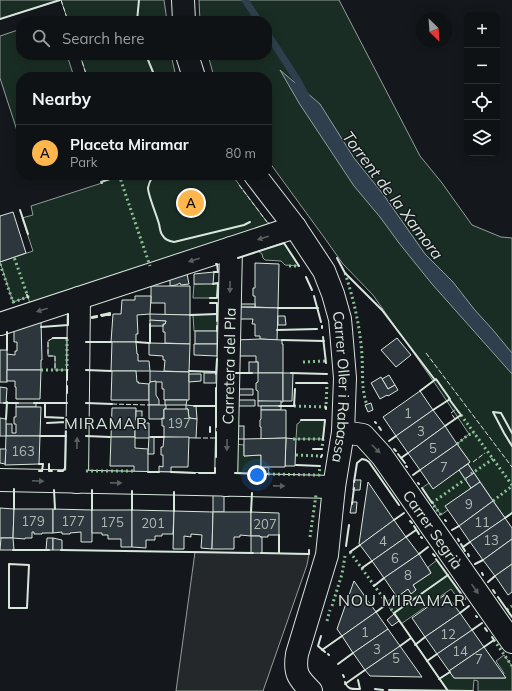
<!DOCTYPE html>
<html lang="en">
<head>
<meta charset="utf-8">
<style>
  :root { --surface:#0f1215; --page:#181b1e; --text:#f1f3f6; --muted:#9b9ea0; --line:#2f3234; --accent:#ffb74d }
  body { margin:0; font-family:Mulish,sans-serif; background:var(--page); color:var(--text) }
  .controls { position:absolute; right:12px; top:12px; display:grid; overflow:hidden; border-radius:8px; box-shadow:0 2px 10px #0003 }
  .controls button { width:36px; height:36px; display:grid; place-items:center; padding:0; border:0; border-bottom:1px solid var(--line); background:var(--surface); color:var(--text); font:20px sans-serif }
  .compass { position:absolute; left:416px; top:12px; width:36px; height:36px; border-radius:50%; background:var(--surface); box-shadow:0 2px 10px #0003; rotate:155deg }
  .you { position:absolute; left:257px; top:475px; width:14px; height:14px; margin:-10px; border:3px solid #fff; border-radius:50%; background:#1a73e8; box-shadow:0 0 0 6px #1a73e833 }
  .badge { display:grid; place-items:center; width:26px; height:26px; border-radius:50%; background:var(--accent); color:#111; font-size:13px; font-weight:700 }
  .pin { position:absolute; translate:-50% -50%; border:2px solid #fff; box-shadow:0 1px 4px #0006 }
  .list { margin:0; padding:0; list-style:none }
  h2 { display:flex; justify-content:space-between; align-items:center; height:52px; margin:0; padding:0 16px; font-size:17px }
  h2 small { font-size:13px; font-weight:400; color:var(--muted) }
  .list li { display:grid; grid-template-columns:26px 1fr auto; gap:12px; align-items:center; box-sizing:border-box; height:56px; padding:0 16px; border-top:1px solid var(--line) }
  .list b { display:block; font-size:15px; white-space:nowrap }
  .list p { margin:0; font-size:13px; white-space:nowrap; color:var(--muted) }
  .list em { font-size:13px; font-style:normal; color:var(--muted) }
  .icon { flex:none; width:22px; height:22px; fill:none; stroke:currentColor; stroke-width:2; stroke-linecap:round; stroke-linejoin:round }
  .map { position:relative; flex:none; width:512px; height:691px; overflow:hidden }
  .search { position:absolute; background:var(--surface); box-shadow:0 2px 10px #0003; left:16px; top:16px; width:256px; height:44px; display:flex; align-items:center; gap:10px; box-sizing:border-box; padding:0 14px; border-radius:16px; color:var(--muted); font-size:15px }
  .panel { position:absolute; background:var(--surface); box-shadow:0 2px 10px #0003; left:16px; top:72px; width:256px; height:108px; border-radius:16px }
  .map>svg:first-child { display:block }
  .green { fill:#1a2d24; stroke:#939e99 }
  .parking { fill:#24282b; stroke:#939e99 }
  .water { fill:#2f3f4d; stroke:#939e99 }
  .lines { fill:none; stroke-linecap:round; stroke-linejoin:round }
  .stream { stroke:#2f3f4d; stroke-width:7 }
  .building { fill:#2c363c; stroke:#d8e6dc }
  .minor-casing { stroke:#d8e6dc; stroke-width:24 }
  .minor { stroke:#14181c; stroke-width:22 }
  .hedge { stroke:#8ac095; stroke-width:3; stroke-dasharray:2 3; stroke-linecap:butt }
  .fence { stroke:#d8e6dc; stroke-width:1; stroke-dasharray:5 2; stroke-linecap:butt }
  .wall { stroke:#d8e6dc; stroke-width:2 }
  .oneway { fill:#59605f }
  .labels { text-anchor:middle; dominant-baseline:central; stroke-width:3; stroke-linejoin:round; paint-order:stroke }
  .number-label { font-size:13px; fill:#adbab4 }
  .street-label { font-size:15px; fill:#d8e6dc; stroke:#14181c }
  .water-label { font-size:16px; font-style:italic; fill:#d8e6dc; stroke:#14181c }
  .neighbourhood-label { font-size:16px; letter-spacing:1px; fill:#d8e6dc; stroke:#14181c }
</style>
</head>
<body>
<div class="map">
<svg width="512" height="691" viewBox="0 0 512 691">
  <rect width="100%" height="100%" fill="#14181c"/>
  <g class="green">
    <polygon points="0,0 60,0 0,19"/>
    <polygon points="61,0 164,0 167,21 68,21"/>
    <polygon points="199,0 339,0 420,156 442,183 472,225 501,237 512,238 512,513 505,518 468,464 470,462 457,444 469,434 436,385 373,295 343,264 326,240 267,159 267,77 214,77 208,55 267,55 267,21 200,21"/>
    <polygon points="21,29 21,55 67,55 74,77 21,77 21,143 0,78 0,36"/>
    <polygon points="80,55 171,55 176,77 87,77"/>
    <polygon points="119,175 232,175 267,222 271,224 30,304 28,297 13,302 0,262 33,251 22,218 33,215 31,206 102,183 101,182 119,176"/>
    <polygon points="284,243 299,266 285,265 281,261 265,260 263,258 262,254 258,251"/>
    <polygon points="218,283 217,298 193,298 194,284"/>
    <polygon points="217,314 217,331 194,331 193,315"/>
    <polygon points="53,338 67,338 67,370 55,370 55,356 48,356 48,341"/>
    <polygon points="301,420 325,420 323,439 296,439 297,424 299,423"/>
    <polygon points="235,444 244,445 244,456 261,455 261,467 269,468 268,474 235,473"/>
    <polygon points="459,470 471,488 446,506 448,510 441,515 422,488 429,483 433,488"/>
    <polygon points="437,560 461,593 456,596 451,589 401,624 386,603 396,596 397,597 408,589 411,593 416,590 413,585 431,573 428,567"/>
    <polygon points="504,655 512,666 512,691 478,691 478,681 474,680 473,691 448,691 439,679 450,672 454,678 505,678 503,675 504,673 496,661"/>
  </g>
  <polygon class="parking" points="195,552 309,554 307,565 263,691 176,691"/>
  <polygon class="water" points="280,70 320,104 354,158 383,194 425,254 453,282 474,309 493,330 512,353 512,374 432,284 399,243 380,217 354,186 299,103"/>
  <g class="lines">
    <g class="stream">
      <polyline points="245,0 259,21"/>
      <polyline points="267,33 298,81 306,96"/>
    </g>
  </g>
  <g class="building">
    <polygon points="13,212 26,253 0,262 0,216"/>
    <polygon points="255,263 279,264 278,308 255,307 255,296 253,296 253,288 255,288"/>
    <polygon points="214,272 213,284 194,284 194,274"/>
    <polygon points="187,274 189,284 181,285 180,283 176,285 170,286 170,279"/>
    <polygon points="151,286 190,286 190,315 165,315 165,303 151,303"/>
    <polygon points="135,296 151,296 150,314 137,315 138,334 136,334 136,342 111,342 113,314 121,314 122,300 135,300"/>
    <rect x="237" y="304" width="18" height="3"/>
    <polygon points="237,307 278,308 277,340 260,339 260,336 255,336 255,324 252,324 253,319 236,319"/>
    <polygon points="150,314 190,315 190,344 165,343 165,332 163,332 163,324 165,324 166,321 150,321"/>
    <polygon points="278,316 285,316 286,325 278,325"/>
    <polygon points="150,320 166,321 165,324 163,324 163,326 150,326"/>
    <polygon points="41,321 42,360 41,360 41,370 7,370 7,354 15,355 15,351 17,351 17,342 14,342 14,330"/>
    <rect x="195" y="331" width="22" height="13"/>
    <polygon points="397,338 411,355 396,367 381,350"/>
    <polygon points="260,339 282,340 282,344 283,344 283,373 258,373 258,362 256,362 256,356 236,356 236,340"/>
    <polygon points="112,342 136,342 137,354 138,354 138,361 149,361 150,371 111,371"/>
    <polygon points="150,343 190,344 189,372 164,371 165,360 163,360 163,356 149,355 149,343"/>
    <polygon points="194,344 217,344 217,356 194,355"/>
    <rect x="0" y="350" width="7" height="32"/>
    <rect x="249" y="362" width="9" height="11"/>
    <polygon points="7,370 41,370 40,399 16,399 16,387 15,387 15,381 7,381"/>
    <polygon points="112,371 136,371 137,382 139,382 138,383 149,384 149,400 111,400"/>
    <polygon points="150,371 189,372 189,400 164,400 164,389 162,389 162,382 150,382"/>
    <rect x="204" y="373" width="12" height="10"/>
    <polygon points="258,373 283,373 283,402 258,401 258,391 256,390 256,383 258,382"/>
    <polygon points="283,373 293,373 292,401 283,401"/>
    <polygon points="189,374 201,374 201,381 189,382"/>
    <polygon points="389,375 395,385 388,389 382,379"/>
    <polygon points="381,377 388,389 395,385 398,390 388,396 387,395 380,399 371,383"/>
    <polygon points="156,381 156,395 159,400 159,405 149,405 149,384 150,382"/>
    <polygon points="0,387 7,388 6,403 0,403"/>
    <polygon points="236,389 253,389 253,395 235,395"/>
    <polygon points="420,391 433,410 396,436 383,417"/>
    <polygon points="165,400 187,400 186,405 165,405"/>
    <polygon points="236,400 255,400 255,406 235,406"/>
    <rect x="258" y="401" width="23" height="5"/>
    <rect x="16" y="403" width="20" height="4"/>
    <polygon points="371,403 373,410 368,412 365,405"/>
    <polygon points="149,405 166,405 166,409 164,409 164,419 162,418 162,419 149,419"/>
    <polygon points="186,405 196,406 197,419 189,418 188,409 186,409"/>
    <rect x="261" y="406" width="20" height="4"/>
    <polygon points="16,407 41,407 40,436 6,436 6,424 12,424 12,433 16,433 16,424 14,424 14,417 16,417"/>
    <polygon points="112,408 136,408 136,420 137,420 138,428 135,428 135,437 111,437"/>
    <polygon points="164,409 188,409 189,418 197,419 196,438 164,437 164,426 162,426 162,418 164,419"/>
    <polygon points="261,410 286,410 286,438 261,439 261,427 260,427 260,420 261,419"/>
    <polygon points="433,410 445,426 408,453 396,436"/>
    <rect x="136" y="411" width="6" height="9"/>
    <polygon points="0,418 6,419 6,436 0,436"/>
    <polygon points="137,423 149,423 149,438 135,438 135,428 138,428"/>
    <rect x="235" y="426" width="9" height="13"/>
    <polygon points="445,426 457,444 420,470 408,453"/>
    <polygon points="6,436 40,436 39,464 5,465"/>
    <polygon points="111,437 135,437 135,448 148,449 148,472 134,472 134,466 110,466"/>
    <polygon points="149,437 154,437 154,454 148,454"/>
    <polygon points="164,437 189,437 188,467 171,467 171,472 159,472 159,466 163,467 163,455 161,455 161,447 163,447"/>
    <polygon points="286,438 296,439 295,466 285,466"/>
    <polygon points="286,438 285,467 261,467 261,455 244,456 244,439"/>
    <polygon points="457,444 470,462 433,489 420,470"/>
    <polygon points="0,449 6,449 5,464 0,463"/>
    <polygon points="468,464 474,473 465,479 459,470"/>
    <polygon points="474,473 480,482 471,488 465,479"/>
    <polygon points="354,480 361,480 360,490 353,490"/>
    <polygon points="368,482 394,520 360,545 359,544"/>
    <polygon points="480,482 493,501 459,526 445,506"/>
    <rect x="213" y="492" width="11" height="20"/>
    <polygon points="493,501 505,518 470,542 459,526"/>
    <polygon points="352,502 357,502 356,513 350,513"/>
    <polygon points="0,508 14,509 13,538 0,538"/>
    <polygon points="14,509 53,509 53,533 42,533 42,534 34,534 34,532 32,532 32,538 25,538 25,539 13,538"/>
    <polygon points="53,509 92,510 92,542 81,542 81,532 70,533 70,534 62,534 62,532 53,533"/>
    <polygon points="92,510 132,510 132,547 121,547 121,539 108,539 108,535 102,535 102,533 92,533"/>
    <polygon points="132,510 174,511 173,534 162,534 162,536 155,536 155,540 146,540 146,548 132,547"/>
    <polygon points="174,511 213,512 212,549 201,548 202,535 191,534 191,537 184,536 184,549 173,549"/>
    <polygon points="213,512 251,512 251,536 240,535 240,537 234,537 234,549 212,549"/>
    <polygon points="251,512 279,513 279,535 268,535 268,537 260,537 260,536 251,536"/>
    <polygon points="505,518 512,528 512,539 483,560 470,542"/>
    <polygon points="394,520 406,537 372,561 360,545"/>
    <polygon points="251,536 260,536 260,537 262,537 262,553 251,553"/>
    <polygon points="406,537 419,554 384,578 372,561"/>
    <polygon points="1,538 13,538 14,550 0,550"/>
    <polygon points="47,538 53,538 53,550 46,550"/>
    <polygon points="53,538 62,540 62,550 53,550"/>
    <polygon points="512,539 512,564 495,576 483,560"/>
    <polygon points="419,554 431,573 413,585 416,590 411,594 408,589 397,597 384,578"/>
    <polygon points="512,564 512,592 508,595 495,576"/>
    <polygon points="354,581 376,612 342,636 337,629"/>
    <polygon points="446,594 460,613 425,637 412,618"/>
    <polygon points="376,612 388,629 353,653 342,636"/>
    <polygon points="460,613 472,630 437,654 425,637"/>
    <polygon points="394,614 399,621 392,626 387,620"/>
    <polygon points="388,629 400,646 365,670 353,653"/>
    <polygon points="472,630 484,647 449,671 437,654"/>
    <polygon points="400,646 422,677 370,676 365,670"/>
    <polygon points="484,647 506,678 454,678 449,671"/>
  </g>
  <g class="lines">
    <defs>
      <g id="minor">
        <polyline points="183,0 184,21"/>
        <polyline points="187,55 194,77"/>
        <path id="s1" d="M 255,175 L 295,227 L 324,271 L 333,294 L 340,319 L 341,330 L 345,378 L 343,432 L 334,487 L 327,555 L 297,654 C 294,673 298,678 311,691"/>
        <polyline points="0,324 295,227"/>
        <path id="s2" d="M 343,432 L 363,435 L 382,456 L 512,642"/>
        <polyline points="0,480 334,487"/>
        <polyline points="77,482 79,298"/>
        <path id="s3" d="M 226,485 L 231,248"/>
      </g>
    </defs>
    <use href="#minor" class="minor-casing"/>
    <use href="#minor" class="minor"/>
    <g class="hedge">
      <polyline points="119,175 150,266"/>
      <polyline points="0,264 13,302 28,297 14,257 13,257"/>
      <polyline points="289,266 299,266"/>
      <path d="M 345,273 C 354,300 360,327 362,355 C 363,372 361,389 367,405"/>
      <polyline points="303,362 326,361"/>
      <polyline points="41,370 67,370 67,338"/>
      <polyline points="294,406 326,407 327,383"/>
      <polyline points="461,415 512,485"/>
      <polyline points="293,439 323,439 322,449"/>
      <polyline points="457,444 468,435 474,433"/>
      <polyline points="296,455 321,456"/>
      <polyline points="86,471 134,471"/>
      <polyline points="268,474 319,475 320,466"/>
      <polyline points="471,474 493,459"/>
      <polyline points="493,501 512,486"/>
      <polyline points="441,515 432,503 467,478"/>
      <polyline points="310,537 316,495"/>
      <polyline points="350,552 394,613"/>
      <polyline points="332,606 342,574 345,556"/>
      <polyline points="507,610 512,606"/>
      <polyline points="327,621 330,610"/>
      <polyline points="494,640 512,666"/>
    </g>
    <g class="fence">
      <polyline points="61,0 68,21"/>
      <polyline points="80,55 87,77"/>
      <polyline points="232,175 234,178"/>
      <polyline points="239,185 267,222"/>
      <polyline points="53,338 48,341 48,356 55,356 55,370"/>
      <polyline points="426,353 512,467"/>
      <polyline points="112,404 149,405"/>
      <polyline points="455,419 451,413 456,409"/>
      <polyline points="196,438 216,438"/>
      <polyline points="473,462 485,453"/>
    </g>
    <g class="wall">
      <polyline points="0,19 60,0"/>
      <polyline points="137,21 139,0"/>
      <polyline points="146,55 155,77"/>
      <path d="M 156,175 C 151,178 149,182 148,188 C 148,195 157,216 159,224 C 160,228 160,233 163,236 C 165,240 169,241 174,242 L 244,225 L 250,222"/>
      <polyline points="102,183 101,182 119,176"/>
      <polyline points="20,210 28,234"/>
      <polyline points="238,258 284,243 299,266"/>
      <polyline points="337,258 345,273 382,310 435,380"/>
      <polyline points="214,272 218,272 217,264 216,264"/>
      <polyline points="306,277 312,290"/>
      <polyline points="27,295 28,297"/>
      <polyline points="314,296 321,322"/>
      <polyline points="210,298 217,298 218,283 213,284"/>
      <polyline points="210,303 217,303 217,321"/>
      <polyline points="278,308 318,308"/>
      <polygon points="110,313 110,315 106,315 106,314"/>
      <polygon points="106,314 106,315 102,316 101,315"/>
      <polyline points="190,315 217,314"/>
      <polygon points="97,316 97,317 92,318 92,317"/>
      <polyline points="322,326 322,328"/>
      <polyline points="41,327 68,325 68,314"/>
      <polyline points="277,330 317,329"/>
      <polyline points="217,331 217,326"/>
      <polyline points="7,332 7,350"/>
      <polyline points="323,337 326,363"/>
      <polyline points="53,338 67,338"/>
      <polyline points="282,340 324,341"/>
      <polyline points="86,342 111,342"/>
      <polyline points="136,342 149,343"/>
      <polyline points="150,343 150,324"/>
      <polyline points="67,370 67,380"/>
      <polyline points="86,370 111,371"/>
      <polyline points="189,371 216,372"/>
      <polyline points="236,373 252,373"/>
      <polyline points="291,373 327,374"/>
      <polyline points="216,374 217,359"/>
      <polyline points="296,383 327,383"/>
      <polyline points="420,391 436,379 450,399 433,410"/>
      <polyline points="67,393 67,386"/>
      <polyline points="4,403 18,403"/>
      <polyline points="34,403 67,403"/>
      <polyline points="45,403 45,417 66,418"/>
      <polyline points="86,403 112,404"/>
      <polyline points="194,406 216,406"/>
      <polyline points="279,406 294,406 295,389"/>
      <polyline points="326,407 326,409"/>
      <polyline points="6,419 7,402"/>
      <polyline points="301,420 325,420 323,439"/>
      <polyline points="375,422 376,423"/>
      <polyline points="47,423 66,422 65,468 63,471 58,471"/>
      <polyline points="445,426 461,415 449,399"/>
      <polyline points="210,427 210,432"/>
      <polyline points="216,427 216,388"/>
      <polyline points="379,427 381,430"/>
      <polyline points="216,432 216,457"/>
      <polyline points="512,433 501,413 493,412 504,433 512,446"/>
      <polyline points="40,436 66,436"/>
      <polyline points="86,436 110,437"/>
      <polyline points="151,437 164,437"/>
      <polyline points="389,441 396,436"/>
      <polyline points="313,449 322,449"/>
      <polyline points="394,449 396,451"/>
      <polyline points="398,454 405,463"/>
      <polyline points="321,457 322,455"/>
      <polyline points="401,458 408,453"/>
      <polyline points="49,464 49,471 52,471"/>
      <polyline points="296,465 320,466"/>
      <polyline points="406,466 407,467"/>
      <polyline points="39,471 42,471 43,464 39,464"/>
      <polyline points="148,472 159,472"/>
      <polyline points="171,472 195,473"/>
      <polyline points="199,473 215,473 215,468"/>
      <polyline points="235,473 268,474"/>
      <polyline points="413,475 420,470"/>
      <polyline points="354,482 357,463 362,459 366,460 369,462 399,505"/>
      <polyline points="418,483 419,484"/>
      <polyline points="422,488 432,503"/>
      <polyline points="14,489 14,509"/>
      <polyline points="54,490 55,509"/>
      <polyline points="174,492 174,511"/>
      <polyline points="352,504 354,488"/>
      <polyline points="92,510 92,490"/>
      <polyline points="132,510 132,491"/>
      <polyline points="251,512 252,493"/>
      <polyline points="505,518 512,513"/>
      <polyline points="394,520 404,513"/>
      <polyline points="445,520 446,521"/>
      <polyline points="410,521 412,523"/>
      <polyline points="414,526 419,534"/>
      <polyline points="452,530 459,526"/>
      <polyline points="406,537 416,530"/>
      <polyline points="421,537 422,538"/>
      <polyline points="458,539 459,541"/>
      <polyline points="461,544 465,551"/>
      <polyline points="346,546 349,525"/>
      <polyline points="463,547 470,542"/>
      <polyline points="13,550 49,550"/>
      <polyline points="61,550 253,553"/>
      <polyline points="350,552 360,545"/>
      <polyline points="261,553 309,554 309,550"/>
      <polyline points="279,553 279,535"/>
      <polyline points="419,554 428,547"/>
      <polyline points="433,554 435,556"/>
      <polyline points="468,554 469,556"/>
      <polyline points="436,559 462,595"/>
      <polygon points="9,564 29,565 27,608 9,608"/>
      <polyline points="475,564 483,560"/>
      <polyline points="362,568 372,561"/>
      <polyline points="482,573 483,575"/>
      <polyline points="488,582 495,576"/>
      <polyline points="374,586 384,578"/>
      <polyline points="493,590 495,593"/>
      <polyline points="464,597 465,599"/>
      <polyline points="498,597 512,617"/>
      <polyline points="386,603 396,596"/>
      <polyline points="376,612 387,604"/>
      <polyline points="460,613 469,606"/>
      <polyline points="476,616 477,617"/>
      <polyline points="485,628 487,631"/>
      <polyline points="472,630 482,623"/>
      <polyline points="321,636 318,646 325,652"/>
      <polyline points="415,645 425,637"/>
      <polyline points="400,646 411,638"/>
      <polyline points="484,647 494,640 492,637"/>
      <polyline points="322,650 342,636"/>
      <polyline points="328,654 329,655"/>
      <polyline points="427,661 437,654"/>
      <polyline points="338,664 353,653"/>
      <polyline points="343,675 344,677"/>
      <polyline points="439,679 450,672"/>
      <path d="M 345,682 C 348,690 352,689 360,689 L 358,680"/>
      <polyline points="345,684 365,670"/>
      <polyline points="375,689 383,690"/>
      <polyline points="389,690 473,691"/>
      <polyline points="448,691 394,613 448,575"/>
    </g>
  </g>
  <defs><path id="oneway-solid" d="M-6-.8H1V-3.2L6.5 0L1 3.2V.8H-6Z"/></defs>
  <g class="oneway">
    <use href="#oneway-solid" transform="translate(263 238) rotate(162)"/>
    <use href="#oneway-solid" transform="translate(194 260) rotate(162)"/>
    <use href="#oneway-solid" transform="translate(230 287) rotate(91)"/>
    <use href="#oneway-solid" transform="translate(42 310) rotate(162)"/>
    <use href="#oneway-solid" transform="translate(77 443) rotate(-89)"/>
    <use href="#oneway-solid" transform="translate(227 445) rotate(91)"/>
    <use href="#oneway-solid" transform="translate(376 449) rotate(45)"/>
    <use href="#oneway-solid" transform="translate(38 481) rotate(2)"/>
    <use href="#oneway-solid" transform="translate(116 483) rotate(1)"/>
    <use href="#oneway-solid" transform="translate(279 486) rotate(1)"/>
    <use href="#oneway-solid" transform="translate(475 589) rotate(55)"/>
  </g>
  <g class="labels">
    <g class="number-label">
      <text x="408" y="413">1</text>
      <text x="179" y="423">197</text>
      <text x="421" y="431">3</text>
      <text x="433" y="448">5</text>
      <text x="23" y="451">163</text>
      <text x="444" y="467">7</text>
      <text x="469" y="504">9</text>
      <text x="33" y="521">179</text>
      <text x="73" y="521">177</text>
      <text x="112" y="522">175</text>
      <text x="482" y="522">11</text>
      <text x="153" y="523">201</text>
      <text x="265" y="524">207</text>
      <text x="491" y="540">13</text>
      <text x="383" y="541">4</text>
      <text x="395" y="558">6</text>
      <text x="408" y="575">8</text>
      <text x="365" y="632">1</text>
      <text x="448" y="634">12</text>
      <text x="377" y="649">3</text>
      <text x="460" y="651">14</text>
      <text x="396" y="658">5</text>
      <text x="479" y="659">7</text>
    </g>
    <g class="street-label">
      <text stroke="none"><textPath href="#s3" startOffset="119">Carretera del Pla</textPath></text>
      <text stroke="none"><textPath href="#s1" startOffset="237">Carrer Oller i Rabassa</textPath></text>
      <text stroke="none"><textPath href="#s2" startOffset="138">Carrer Segrià</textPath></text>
    </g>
    <g class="water-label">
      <text transform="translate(393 195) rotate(53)">Torrent de la Xamora</text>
    </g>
    <g class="neighbourhood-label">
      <text x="106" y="423">MIRAMAR</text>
      <text x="402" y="600">NOU MIRAMAR</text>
    </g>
  </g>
</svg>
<div class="controls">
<button>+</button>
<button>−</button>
<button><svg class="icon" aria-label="locate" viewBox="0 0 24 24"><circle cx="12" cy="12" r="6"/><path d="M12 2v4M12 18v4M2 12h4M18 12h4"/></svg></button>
<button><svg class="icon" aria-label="layers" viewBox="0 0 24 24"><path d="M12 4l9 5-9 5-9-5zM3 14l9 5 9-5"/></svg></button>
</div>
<svg class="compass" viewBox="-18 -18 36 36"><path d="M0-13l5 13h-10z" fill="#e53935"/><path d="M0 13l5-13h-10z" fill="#9b9ea0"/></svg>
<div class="you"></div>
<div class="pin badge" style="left:191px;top:203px">A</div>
<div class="search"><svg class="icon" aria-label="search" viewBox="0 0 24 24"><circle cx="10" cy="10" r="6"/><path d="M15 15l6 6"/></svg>Search here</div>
<section class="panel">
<h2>Nearby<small></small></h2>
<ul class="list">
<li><span class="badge">A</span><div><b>Placeta Miramar</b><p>Park</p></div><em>80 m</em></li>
</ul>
</section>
</div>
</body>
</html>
